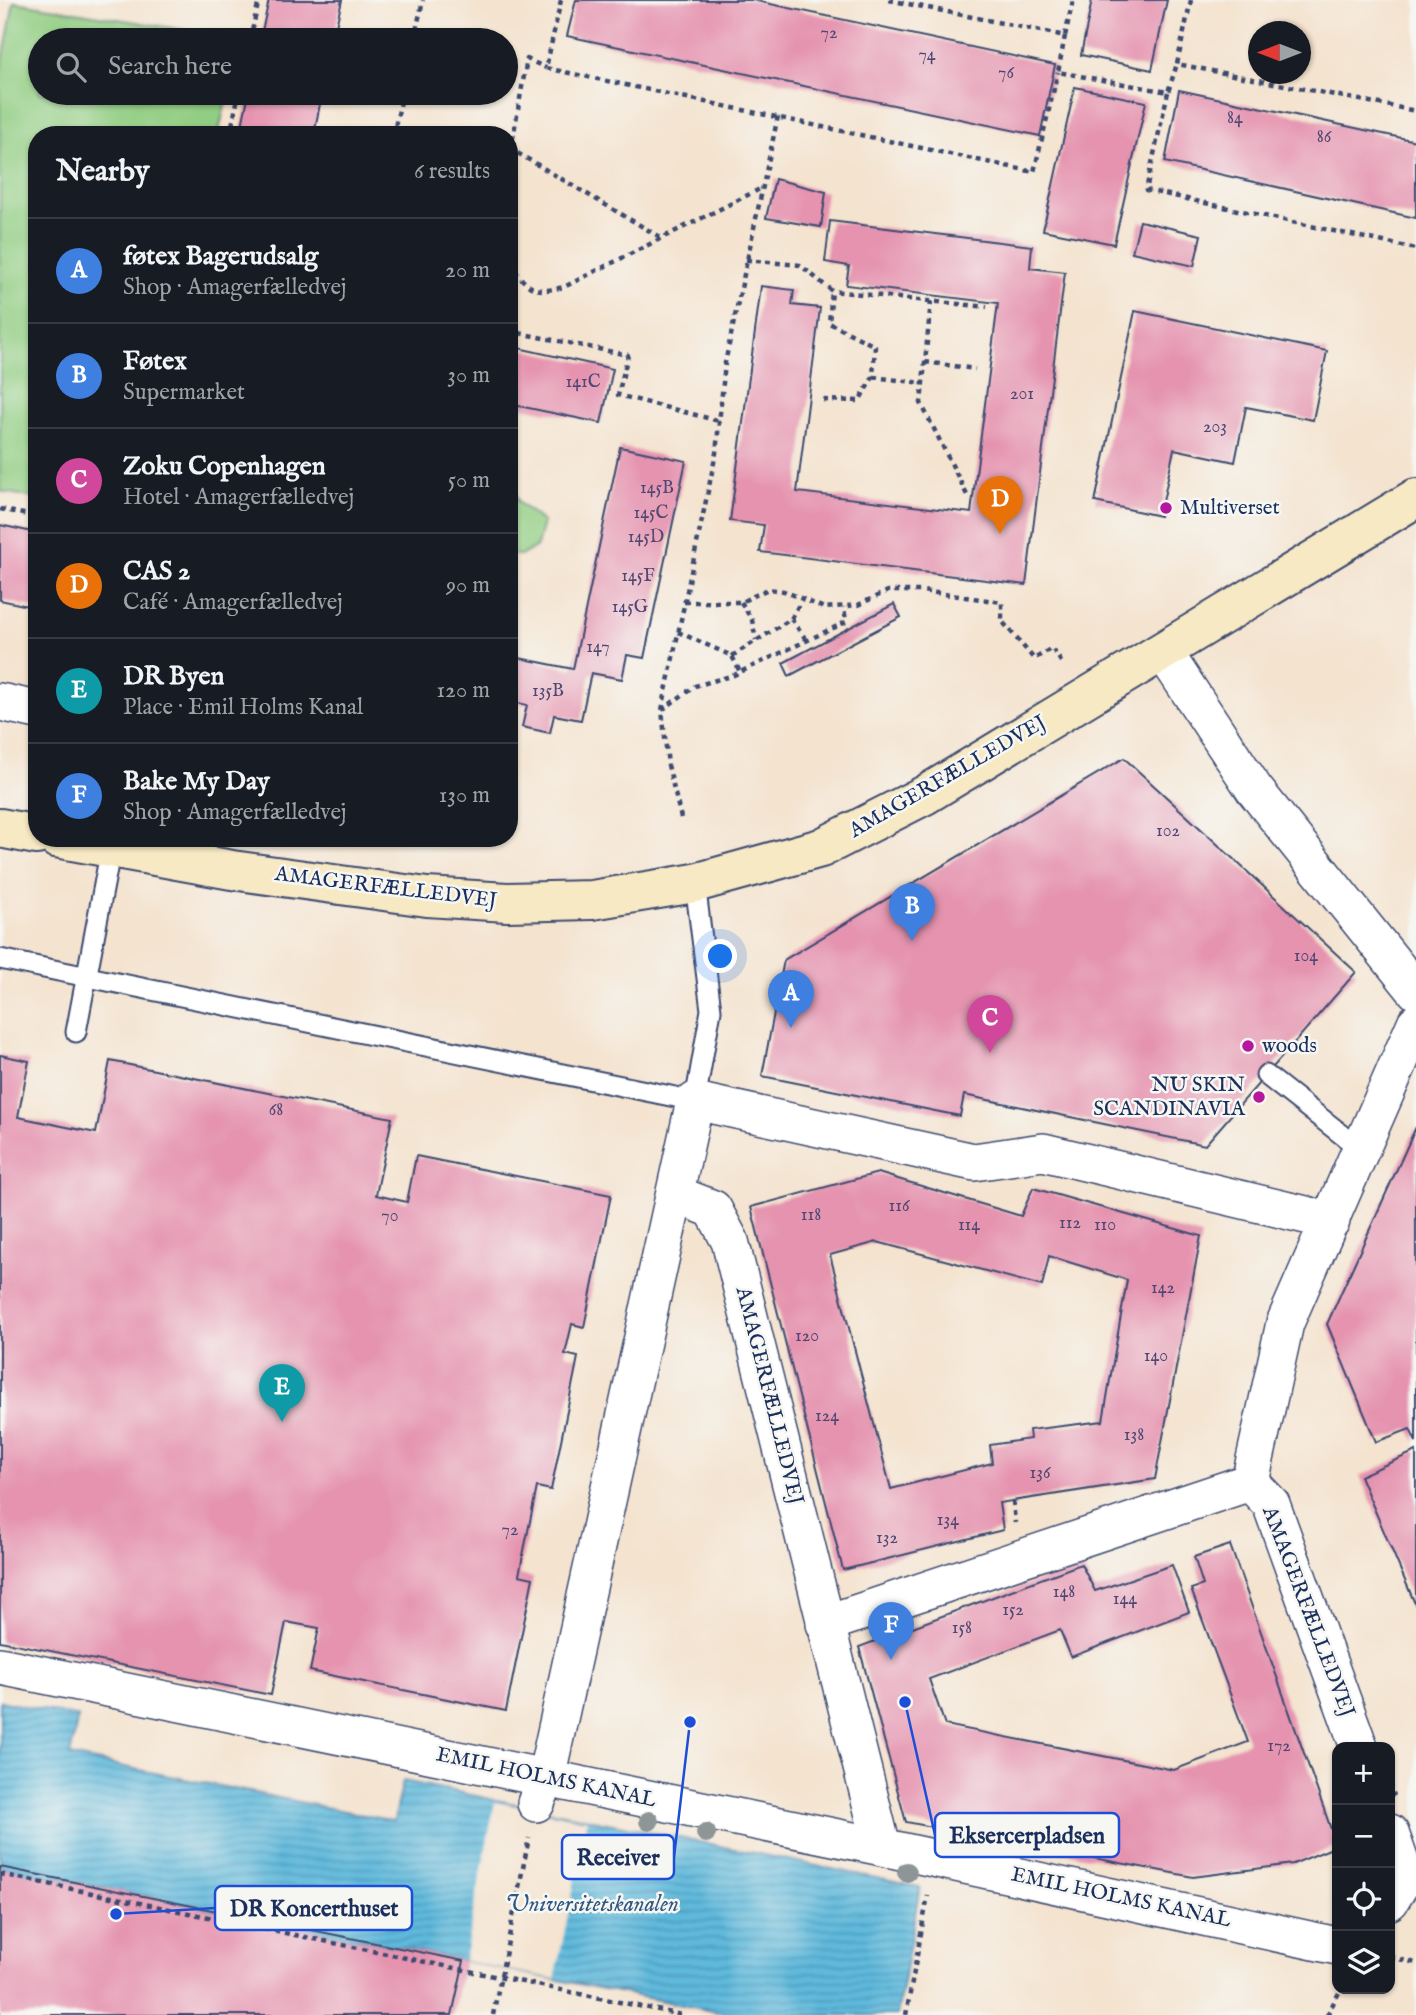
<!DOCTYPE html>
<html lang="en">
<head>
<meta charset="utf-8">
<style>
  :root { --surface:#171b24; --page:#20242c; --text:#f1f3f6; --muted:#9ea1a6; --line:#363941; --accent:#db2777 }
  body { margin:0; font-family:"IM FELL English",serif; background:var(--page); color:var(--text) }
  .controls { position:absolute; right:21px; bottom:21px; display:grid; overflow:hidden; border-radius:14px; box-shadow:0 2px 5px #0004 }
  .controls button { width:63px; height:63px; display:grid; place-items:center; padding:0; border:0; border-bottom:2px solid var(--line); background:var(--surface); color:var(--text); font:35px sans-serif }
  .compass { position:absolute; left:1248px; top:21px; width:63px; height:63px; border-radius:50%; background:var(--surface); box-shadow:0 2px 5px #0004; rotate:270deg }
  .you { position:absolute; left:721px; top:957px; width:24px; height:24px; margin:-18px; border:5px solid #fff; border-radius:50%; background:#1a73e8; box-shadow:0 0 0 10px #1a73e833 }
  .badge { display:grid; place-items:center; width:46px; height:46px; border-radius:50%; background:var(--accent); color:#fff; font-size:23px; font-weight:700 }
  .pin { position:absolute; translate:-50% -58px; filter:drop-shadow(0 2px 4px #0008) }
  .pin::after { content:''; position:absolute; top:37px; width:24px; height:21px; background:inherit; clip-path:polygon(0 0,100% 0,50% 100%) }
  .list { margin:0; padding:0; list-style:none }
  h2 { display:flex; justify-content:space-between; align-items:center; height:91px; margin:0; padding:0 28px; font-size:30px }
  h2 small { font-size:23px; font-weight:400; color:var(--muted) }
  .list li { display:grid; grid-template-columns:46px 1fr auto; gap:21px; align-items:center; box-sizing:border-box; height:105px; padding:0 28px; border-top:2px solid var(--line) }
  .list b { display:block; font-size:26px; white-space:nowrap }
  .list p { margin:0; font-size:23px; white-space:nowrap; color:var(--muted) }
  .list em { font-size:23px; font-style:normal; color:var(--muted) }
  .icon { flex:none; width:38px; height:38px; fill:none; stroke:currentColor; stroke-width:2; stroke-linecap:round; stroke-linejoin:round }
  .map { position:relative; flex:none; width:1416px; height:2015px; overflow:hidden }
  .search { position:absolute; background:var(--surface); box-shadow:0 2px 5px #0004; left:28px; top:28px; width:490px; height:77px; display:flex; align-items:center; gap:18px; box-sizing:border-box; padding:0 24px; border-radius:38px; color:var(--muted); font-size:26px }
  .panel { position:absolute; background:var(--surface); box-shadow:0 2px 5px #0004; left:28px; top:126px; width:490px; height:721px; border-radius:28px }
  .map>svg:first-child { display:block }
  .green { fill:#91cd82; stroke:#567e70; stroke-width:2 }
  .water { fill:url(#water-rules); stroke:#3c749d; stroke-width:2 }
  .pier { fill:#f4e3cf }
  .building { fill:#e593af; fill-rule:evenodd }
  .lines { fill:none; stroke-linecap:round; stroke-linejoin:round }
  .lane-casing { stroke:#3c4a6f; stroke-width:23 }
  .street-casing { stroke:#3c4a6f; stroke-width:40 }
  .secondary-casing { stroke:#3c4a6f; stroke-width:42 }
  .path { stroke:#3c4a6f; stroke-width:4.5; stroke-dasharray:5 5; stroke-linecap:butt }
  .lane { stroke:#fff; stroke-width:19 }
  .street { stroke:#fff; stroke-width:37 }
  .secondary { stroke:#f7e9c3; stroke-width:38 }
  .tree { fill:#8d9596 }
  .poi-dot { fill:#b5179e; stroke:#f6f6f2; stroke-width:2.5 }
  .labels { text-anchor:middle; dominant-baseline:central; stroke-width:5; stroke-linejoin:round; paint-order:stroke }
  .number-label { font-size:18px; fill:#4e4872 }
  .poi-label { font-size:21px; fill:#1b2f5e; stroke:#f6f6f2; text-anchor:start }
  .street-label { font-size:21px; fill:#1b2f5e; stroke:#f6f6f2 }
  .water-label { font-size:23px; font-style:italic; fill:#2f5884; stroke:#f6f6f2 }
  .leader { fill:none; stroke:#1d4ed8; stroke-width:2.5 }
  .callout-dot { fill:#1d4ed8; stroke:#f6f6f2; stroke-width:2.5 }
  .callout { fill:#f6f6f2; stroke:#1d4ed8; stroke-width:2.5 }
  .callout-label { font-size:23px; text-anchor:middle; font-weight:bold; fill:#1b2f5e }
</style>
</head>
<body>
<div class="map">
<svg width="1416" height="2015" viewBox="0 0 1416 2015">
  <defs>
    <pattern id="water-rules" width="6" height="5" patternUnits="userSpaceOnUse" patternTransform="scale(1.75)"><rect width="6" height="5" fill="#5eb9dc"/><path d="M0 2.5h6" fill="none" stroke="#4d97b6"/></pattern>
  </defs>
  <rect width="100%" height="100%" fill="#f6f6f2"/>
  <filter id="ink" filterUnits="userSpaceOnUse"><feTurbulence type="fractalNoise" baseFrequency=".0143" numOctaves="2"/><feDisplacementMap in="SourceGraphic" scale="14" xChannelSelector="R" yChannelSelector="G"/><feConvolveMatrix kernelMatrix="1 2 1 2 8 2 1 2 1" color-interpolation-filters="sRGB"/></filter>
  <filter id="wash" filterUnits="userSpaceOnUse"><feTurbulence type="fractalNoise" baseFrequency=".00686" numOctaves="4" result="noise"/><feDisplacementMap in="SourceGraphic" scale="28" xChannelSelector="R" yChannelSelector="G"/><feGaussianBlur stdDeviation="1.57" result="paint"/><feColorMatrix in="noise" values="0 0 0 0 0 0 0 0 0 0 0 0 0 0 0 0 0 1.4 0 .05"/><feComposite in="paint" operator="in"/></filter>
  <g filter="url(#wash)">
    <rect width="100%" height="100%" fill="#f4e3cf"/>
    <g class="green">
      <polygon points="14,2 240,39 40,40 40,93 228,93 218,135 37,135 37,499 0,491 0,76"/>
      <polygon points="509,482 519,503 543,522 537,546 522,555 509,555"/>
    </g>
    <polygon class="water" points="0,1701 78,1717 70,1756 394,1821 403,1781 920,1887 897,2015 732,2015 0,1867"/>
    <polygon class="pier" points="495,1802 587,1820 555,1979 464,1961"/>
    <g id="blocks">
      <g class="building">
        <polygon points="269,0 342,0 333,40 260,40"/>
        <polygon points="576,0 752,0 1055,65 1040,136 567,36"/>
        <polygon points="1092,0 1167,0 1152,70 1081,55"/>
        <polygon points="1075,87 1146,102 1114,244 1043,230"/>
        <polygon points="1179,90 1416,141 1416,218 1165,162"/>
        <polygon points="249,93 322,93 314,135 240,135"/>
        <polygon points="775,179 826,192 821,227 766,218"/>
        <polygon points="830,221 1032,246 1030,268 1065,272 1026,585 760,552 764,525 730,521 761,286 794,290 792,305 820,308 797,492 971,513 998,303 846,285 849,266 825,262"/>
        <polygon points="1140,221 1201,235 1194,266 1132,252"/>
        <polygon points="1135,311 1327,351 1313,420 1246,407 1235,462 1174,449 1160,516 1095,502"/>
        <polygon points="509,346 613,369 601,423 509,404"/>
        <polygon points="620,447 686,461 644,658 627,655 622,679 591,673 581,720 554,715 550,733 522,727 527,705 509,701 509,656 573,669"/>
        <polygon points="0,525 37,533 37,608 0,600"/>
        <polygon points="894,604 901,617 789,676 783,663"/>
        <polygon points="1124,758 1356,972 1205,1145 964,1095 960,1116 762,1076 784,960"/>
        <polygon points="0,1055 29,1061 18,1117 96,1133 110,1061 392,1118 376,1195 407,1202 416,1156 611,1195 584,1327 572,1324 565,1354 578,1357 551,1490 537,1487 519,1575 533,1578 506,1711 310,1671 319,1628 286,1622 271,1695 0,1641"/>
        <polygon points="1416,1127 1416,1442 1410,1429 1376,1442 1327,1324"/>
        <path d="M 878,1173 L 1021,1216 L 1033,1188 L 1201,1236 L 1155,1479 L 999,1503 L 1003,1530 L 843,1570 L 751,1207 ZM 877,1242 L 1042,1286 L 1049,1256 L 1127,1280 L 1103,1421 L 1029,1430 L 1030,1439 L 990,1445 L 992,1463 L 891,1489 L 830,1255 Z"/>
        <polygon points="1416,1451 1416,1606 1360,1476"/>
        <polygon points="1230,1545 1337,1846 1293,1864 1193,1877 906,1822 859,1647 1081,1564 1095,1591 1172,1565 1189,1612 1071,1657 1060,1630 929,1679 945,1725 1174,1770 1248,1742 1191,1589 1203,1585 1194,1557"/>
        <polygon points="0,1867 464,1961 452,2015 0,2015"/>
      </g>
    </g>
  </g>
  <g filter="url(#ink)">
    <use href="#blocks" fill-opacity="0" stroke="#3c4a6f" stroke-width="2"/>
    <g class="lines">
      <defs>
        <g id="lane">
          <polyline points="0,959 695,1101 711,1010 695,883"/>
          <polyline points="76,1032 111,848"/>
          <polyline points="1266,1075 1359,1148"/>
        </g>
        <g id="street">
          <polyline points="1163,651 1254,789 1416,991"/>
          <polyline points="0,702 37,710"/>
          <polyline points="677,1195 713,1209 730,1241 882,1847"/>
          <polyline points="1250,1482 1285,1323 1416,1023"/>
          <polyline points="1250,1482 1271,1504 1359,1747"/>
          <polyline points="825,1624 1250,1482"/>
          <polyline points="0,1666 882,1847 1337,1946"/>
          <polyline points="536,1803 546,1778 695,1101 974,1162 1043,1152 1331,1221"/>
          <polyline points="1390,1833 1405,1876 1390,1901"/>
        </g>
        <g id="secondary">
          <polyline points="0,828 37,835"/>
          <polyline points="56,838 232,870 427,897 507,902 592,900 695,883 821,848 925,795 1416,498"/>
        </g>
      </defs>
      <use href="#lane" class="lane-casing"/>
      <use href="#street" class="street-casing"/>
      <use href="#secondary" class="secondary-casing"/>
      <g class="path">
        <polyline points="561,0 546,68 1034,172 1058,72"/>
        <polyline points="889,0 1065,36 1073,0"/>
        <polyline points="1191,0 1177,64 1416,111"/>
        <polyline points="1065,36 1058,72 1168,92 1177,64"/>
        <polyline points="250,40 259,0"/>
        <polyline points="414,40 423,0"/>
        <polyline points="1168,92 1146,190 1416,249"/>
        <polyline points="230,135 239,93"/>
        <polyline points="393,135 403,93"/>
        <polyline points="473,135 475,131 483,135"/>
        <polyline points="509,148 660,237"/>
        <polyline points="511,149 527,59 546,68"/>
        <polyline points="746,260 800,265 832,291 987,307"/>
        <path d="M 509,262 C 527,287 531,295 564,287 L 760,189"/>
        <polyline points="931,301 921,403 968,497"/>
        <polyline points="509,331 628,355 618,395 719,421"/>
        <polyline points="925,362 975,369"/>
        <polyline points="873,377 923,383"/>
        <polyline points="823,400 859,401 873,377 875,346 829,323 832,291"/>
        <polyline points="0,509 37,517"/>
        <polyline points="684,602 741,602 768,589 784,591 824,608 858,605 888,591 922,591 1002,602 1002,621 1034,659 1052,648 1064,666"/>
        <polyline points="741,602 752,620 756,640"/>
        <polyline points="791,619 808,642"/>
        <polyline points="678,632 732,656 740,672"/>
        <polyline points="732,656 791,619 801,601"/>
        <polyline points="662,710 695,686 734,675 846,622 844,607"/>
        <polyline points="681,818 668,765 662,710 716,453 725,363 778,116"/>
        <polyline points="1013,1501 1015,1523"/>
        <polyline points="1390,1783 1394,1796"/>
        <polyline points="0,1874 682,2015"/>
        <polyline points="1390,1957 1416,1963"/>
        <polyline points="493,2015 529,1838"/>
        <polyline points="906,2015 928,1895"/>
        <polyline points="1327,2015 1341,1989"/>
      </g>
      <use href="#lane" class="lane"/>
      <use href="#street" class="street"/>
      <use href="#secondary" class="secondary"/>
    </g>
    <g class="tree">
      <circle cx="649" cy="1821" r="10"/>
      <circle cx="706" cy="1833" r="10"/>
      <circle cx="907" cy="1872" r="10"/>
    </g>
  </g>
  <g class="poi-dot">
    <circle cx="1166" cy="508" r="7"/>
    <circle cx="1248" cy="1046" r="7"/>
    <circle cx="1259" cy="1097" r="7"/>
  </g>
  <g class="labels">
    <g class="number-label">
      <text x="829" y="33">72</text>
      <text x="927" y="55">74</text>
      <text x="1006" y="73">76</text>
      <text x="1235" y="118">84</text>
      <text x="1324" y="137">86</text>
      <text x="583" y="382">141C</text>
      <text x="1022" y="394">201</text>
      <text x="1215" y="427">203</text>
      <text x="657" y="488">145B</text>
      <text x="651" y="513">145C</text>
      <text x="646" y="537">145D</text>
      <text x="638" y="576">145F</text>
      <text x="630" y="607">145G</text>
      <text x="598" y="647">147</text>
      <text x="548" y="691">135B</text>
      <text x="1168" y="831">102</text>
      <text x="1306" y="956">104</text>
      <text x="276" y="1110">68</text>
      <text x="899" y="1206">116</text>
      <text x="811" y="1215">118</text>
      <text x="390" y="1216">70</text>
      <text x="1070" y="1223">112</text>
      <text x="969" y="1225">114</text>
      <text x="1105" y="1225">110</text>
      <text x="1163" y="1288">142</text>
      <text x="807" y="1336">120</text>
      <text x="1156" y="1356">140</text>
      <text x="827" y="1416">124</text>
      <text x="1134" y="1435">138</text>
      <text x="1040" y="1473">136</text>
      <text x="948" y="1520">134</text>
      <text x="510" y="1530">72</text>
      <text x="887" y="1538">132</text>
      <text x="1064" y="1592">148</text>
      <text x="1125" y="1599">144</text>
      <text x="1013" y="1610">152</text>
      <text x="962" y="1628">158</text>
      <text x="1279" y="1746">172</text>
    </g>
    <g class="poi-label">
      <text x="1180" y="508">Multiverset</text>
      <text x="1262" y="1046">woods</text>
      <text x="1245" y="1085" text-anchor="end">NU SKIN<tspan x="1245" dy="24">SCANDINAVIA</tspan></text>
    </g>
    <g class="street-label">
      <text transform="translate(948 777) rotate(-30)">AMAGERFÆLLEDVEJ</text>
      <text transform="translate(386 888) rotate(7)">AMAGERFÆLLEDVEJ</text>
      <text transform="translate(769 1396) rotate(76)">AMAGERFÆLLEDVEJ</text>
      <text transform="translate(1308 1612) rotate(69)">AMAGERFÆLLEDVEJ</text>
      <text transform="translate(546 1778) rotate(12)">EMIL HOLMS KANAL</text>
      <text transform="translate(1121 1898) rotate(12)">EMIL HOLMS KANAL</text>
    </g>
    <g class="water-label">
      <text x="592" y="1904">Universitetskanalen</text>
    </g>
  </g>
  <path class="leader" d="M905 1702L935 1835M690 1722L674 1857M116 1914L215 1908"/>
  <g class="callout-dot">
    <circle cx="905" cy="1702" r="7"/>
    <circle cx="690" cy="1722" r="7"/>
    <circle cx="116" cy="1914" r="7"/>
  </g>
  <g class="callout">
    <rect x="935" y="1813" width="184" height="44" rx="7"/>
    <rect x="562" y="1835" width="112" height="44" rx="7"/>
    <rect x="215" y="1886" width="197" height="44" rx="7"/>
  </g>
  <g class="callout-label">
    <text x="1027" y="1843">Eksercerpladsen</text>
    <text x="618" y="1865">Receiver</text>
    <text x="314" y="1916">DR Koncerthuset</text>
  </g>
</svg>
<div class="controls">
<button>+</button>
<button>−</button>
<button><svg class="icon" aria-label="locate" viewBox="0 0 24 24"><circle cx="12" cy="12" r="6"/><path d="M12 2v4M12 18v4M2 12h4M18 12h4"/></svg></button>
<button><svg class="icon" aria-label="layers" viewBox="0 0 24 24"><path d="M12 4l9 5-9 5-9-5zM3 14l9 5 9-5"/></svg></button>
</div>
<svg class="compass" viewBox="-18 -18 36 36"><path d="M0-13l5 13h-10z" fill="#e53935"/><path d="M0 13l5-13h-10z" fill="#9ea1a6"/></svg>
<div class="you"></div>
<div class="pin badge" style="left:791px;top:1028px;background:#3f7fe0">A</div>
<div class="pin badge" style="left:912px;top:941px;background:#3f7fe0">B</div>
<div class="pin badge" style="left:990px;top:1053px;background:#d1479c">C</div>
<div class="pin badge" style="left:1000px;top:534px;background:#e8710a">D</div>
<div class="pin badge" style="left:282px;top:1422px;background:#0f9aa8">E</div>
<div class="pin badge" style="left:891px;top:1660px;background:#3f7fe0">F</div>
<div class="search"><svg class="icon" aria-label="search" viewBox="0 0 24 24"><circle cx="10" cy="10" r="6"/><path d="M15 15l6 6"/></svg>Search here</div>
<section class="panel">
<h2>Nearby<small>6 results</small></h2>
<ul class="list">
<li><span class="badge" style="background:#3f7fe0">A</span><div><b>føtex Bagerudsalg</b><p>Shop · Amagerfælledvej</p></div><em>20 m</em></li>
<li><span class="badge" style="background:#3f7fe0">B</span><div><b>Føtex</b><p>Supermarket</p></div><em>30 m</em></li>
<li><span class="badge" style="background:#d1479c">C</span><div><b>Zoku Copenhagen</b><p>Hotel · Amagerfælledvej</p></div><em>50 m</em></li>
<li><span class="badge" style="background:#e8710a">D</span><div><b>CAS 2</b><p>Café · Amagerfælledvej</p></div><em>90 m</em></li>
<li><span class="badge" style="background:#0f9aa8">E</span><div><b>DR Byen</b><p>Place · Emil Holms Kanal</p></div><em>120 m</em></li>
<li><span class="badge" style="background:#3f7fe0">F</span><div><b>Bake My Day</b><p>Shop · Amagerfælledvej</p></div><em>130 m</em></li>
</ul>
</section>
</div>
</body>
</html>
